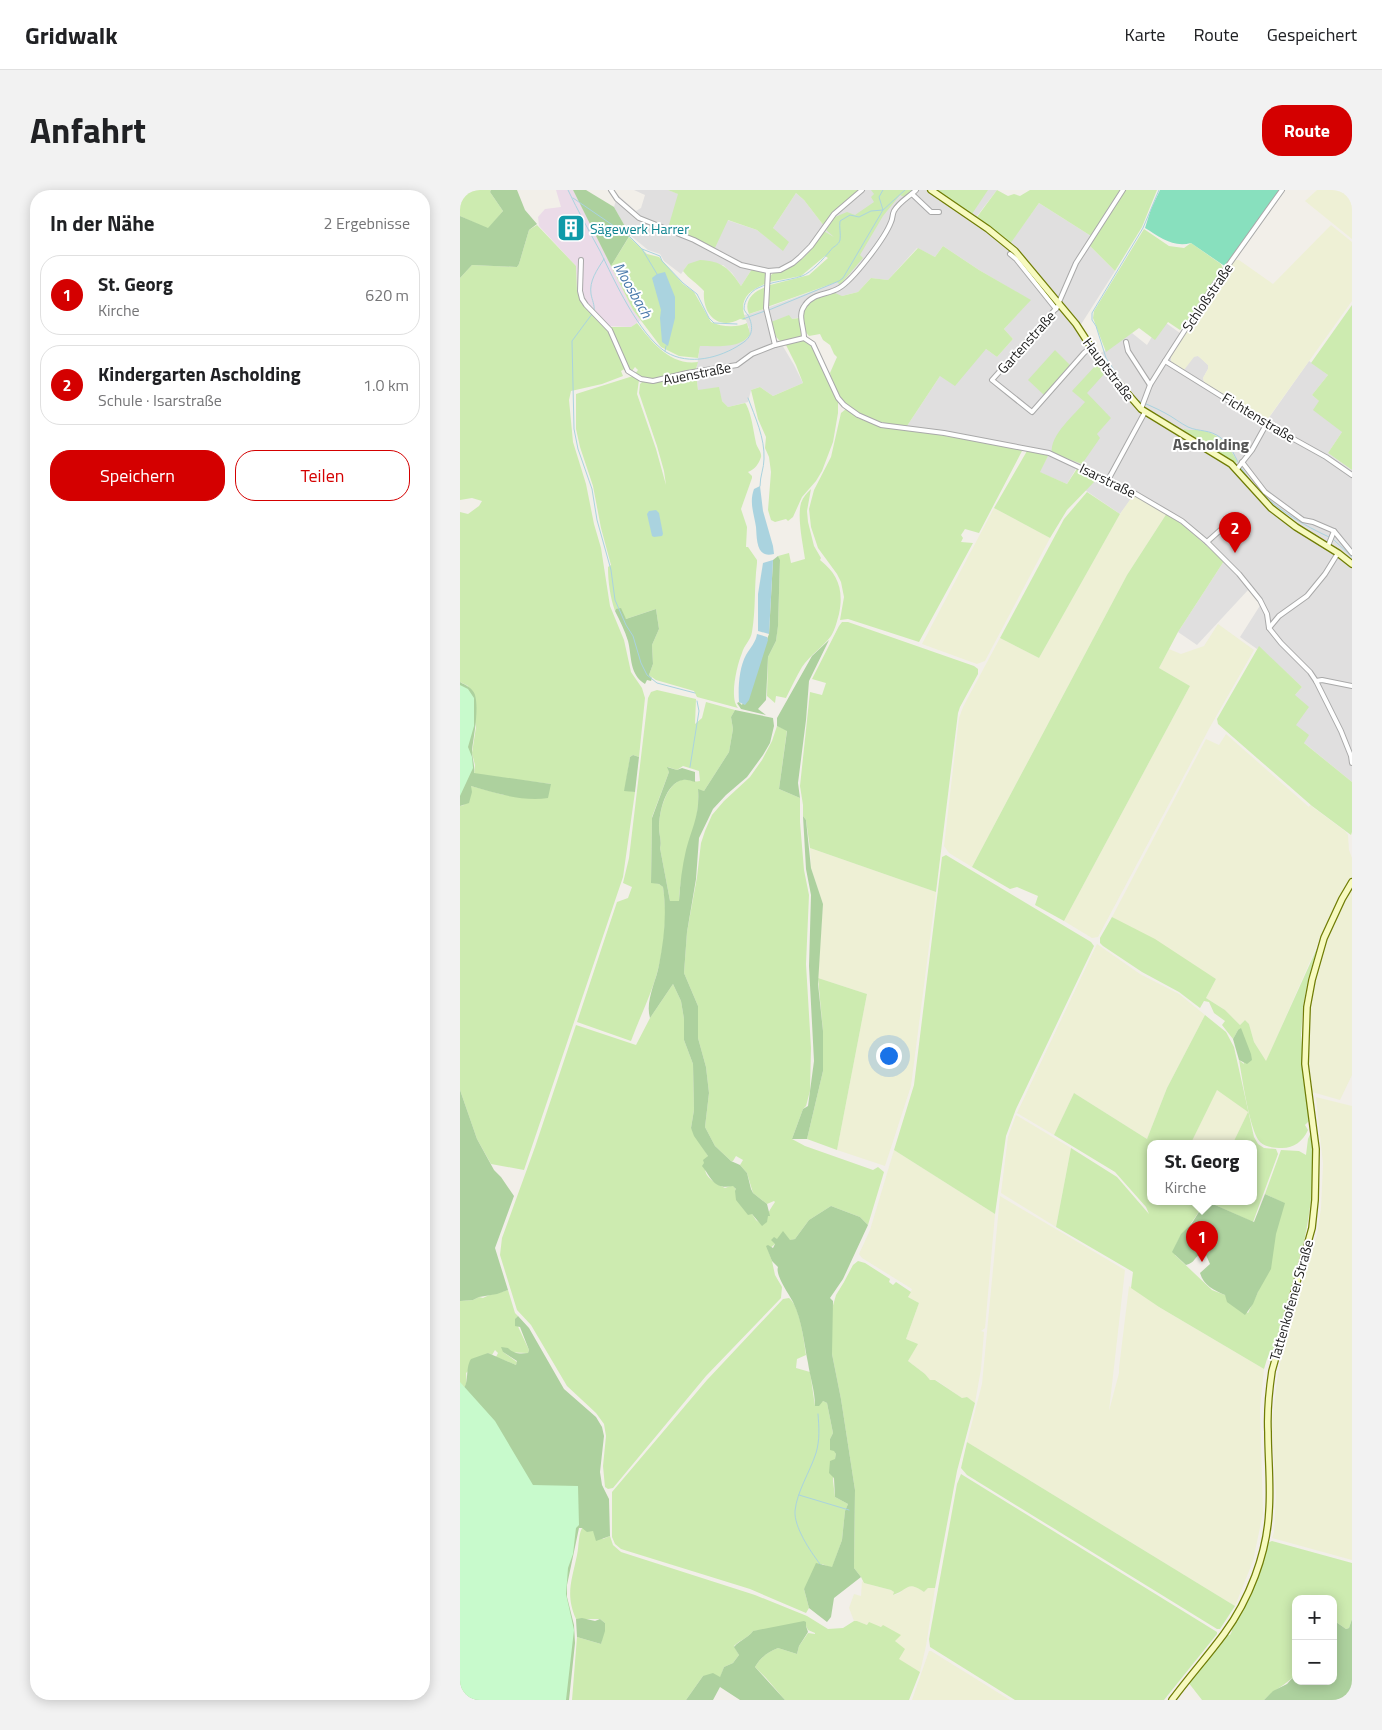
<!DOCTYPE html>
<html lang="de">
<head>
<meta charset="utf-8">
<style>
  :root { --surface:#fff; --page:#f2f2f2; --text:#202124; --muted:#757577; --line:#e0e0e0; --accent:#d40000 }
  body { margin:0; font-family:"Titillium Web",sans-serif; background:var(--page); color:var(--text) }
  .controls { position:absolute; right:15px; bottom:15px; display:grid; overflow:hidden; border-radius:10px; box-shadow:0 2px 12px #0003 }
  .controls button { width:45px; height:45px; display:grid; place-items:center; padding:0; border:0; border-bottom:1px solid var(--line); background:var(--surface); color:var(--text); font:25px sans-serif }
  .you { position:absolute; left:428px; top:865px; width:18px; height:18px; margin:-12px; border:4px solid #fff; border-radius:50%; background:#1a73e8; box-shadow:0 0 0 8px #1a73e833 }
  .badge { display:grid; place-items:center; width:32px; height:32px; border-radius:50%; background:var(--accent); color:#fff; font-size:16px; font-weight:700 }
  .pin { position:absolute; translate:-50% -41px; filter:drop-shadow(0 1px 2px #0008) }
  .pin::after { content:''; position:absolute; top:26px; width:18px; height:15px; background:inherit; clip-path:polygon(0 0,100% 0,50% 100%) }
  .popup { position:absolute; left:687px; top:950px; width:110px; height:65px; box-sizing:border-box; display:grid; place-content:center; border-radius:10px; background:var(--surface); filter:drop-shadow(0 1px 4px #0005); font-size:16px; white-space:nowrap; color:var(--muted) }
  .popup b { font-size:19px; color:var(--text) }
  .popup::after { content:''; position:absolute; left:50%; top:100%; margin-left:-10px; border:10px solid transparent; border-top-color:var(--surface) }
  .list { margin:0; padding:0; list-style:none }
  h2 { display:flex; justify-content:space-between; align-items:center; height:65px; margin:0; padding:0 20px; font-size:21px }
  h2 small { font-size:16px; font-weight:400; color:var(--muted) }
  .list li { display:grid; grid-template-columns:32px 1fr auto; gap:15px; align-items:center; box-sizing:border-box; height:80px; margin:0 10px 10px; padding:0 10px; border:1px solid var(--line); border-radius:20px }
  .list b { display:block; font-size:19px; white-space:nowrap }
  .list p { margin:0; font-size:16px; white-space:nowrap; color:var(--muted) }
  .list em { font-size:16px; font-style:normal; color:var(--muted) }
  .actions { display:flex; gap:10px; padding:15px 20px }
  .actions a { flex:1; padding:11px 0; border:1px solid var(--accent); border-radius:20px; text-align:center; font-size:18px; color:var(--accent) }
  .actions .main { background:var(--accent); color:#fff }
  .map { position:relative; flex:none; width:892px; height:1510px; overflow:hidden; border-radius:20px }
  header { display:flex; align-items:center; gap:30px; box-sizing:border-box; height:70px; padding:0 25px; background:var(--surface); border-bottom:1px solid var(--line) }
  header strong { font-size:24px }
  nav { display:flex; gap:28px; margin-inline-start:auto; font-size:18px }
  .intro { display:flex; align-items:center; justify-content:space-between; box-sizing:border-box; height:120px; padding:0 30px }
  h1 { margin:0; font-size:35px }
  .button { padding:12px 22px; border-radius:20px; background:var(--accent); color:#fff; font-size:18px; font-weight:700 }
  main { display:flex; gap:30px; padding:0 30px }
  aside { flex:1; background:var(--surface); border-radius:20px; box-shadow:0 2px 12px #0003 }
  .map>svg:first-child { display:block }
  .residential { fill:#e0dfdf }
  .industrial { fill:#ebdbe8 }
  .farmland { fill:#eef0d5 }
  .grass { fill:#cdebb0 }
  .forest { fill:#add19e }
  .park { fill:#c8facc }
  .pitch { fill:#88e0be }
  .water { fill:#aad3df }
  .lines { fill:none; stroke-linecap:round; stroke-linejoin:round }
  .stream { stroke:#aad3df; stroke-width:1 }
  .minor-casing { stroke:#a9a9a9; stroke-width:6 }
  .secondary-casing { stroke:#707d05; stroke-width:8 }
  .minor { stroke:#fff; stroke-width:4 }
  .secondary { stroke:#f7fabf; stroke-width:5.5 }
  .labels { text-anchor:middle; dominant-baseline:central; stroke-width:4; stroke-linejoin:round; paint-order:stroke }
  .culture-label { font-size:14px; fill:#0d838f; stroke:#fff; text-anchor:start }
  .street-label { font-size:14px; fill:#222; stroke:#fff }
  .water-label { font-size:15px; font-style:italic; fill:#4a7aab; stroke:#fff }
  .quarter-label { font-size:16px; font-weight:bold; fill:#555; stroke:#fff }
</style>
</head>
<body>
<header>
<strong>Gridwalk</strong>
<nav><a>Karte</a><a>Route</a><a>Gespeichert</a></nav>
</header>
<div class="intro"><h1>Anfahrt</h1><a class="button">Route</a></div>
<main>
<aside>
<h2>In der Nähe<small>2 Ergebnisse</small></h2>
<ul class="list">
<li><span class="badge">1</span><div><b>St. Georg</b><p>Kirche</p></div><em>620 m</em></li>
<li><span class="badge">2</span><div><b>Kindergarten Ascholding</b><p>Schule · Isarstraße</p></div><em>1.0 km</em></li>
</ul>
<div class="actions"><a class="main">Speichern</a><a>Teilen</a></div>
</aside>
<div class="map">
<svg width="892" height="1510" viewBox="0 0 892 1510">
  <rect width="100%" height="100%" fill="#f2efe9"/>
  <polygon class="residential" points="148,0 152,0 176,21 181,18 185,5 174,0 208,0 219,4 254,59 267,30 297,40 323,60 313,38 336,3 344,10 364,36 400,0 537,0 517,26 550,53 579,13 631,46 629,55 655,81 620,136 638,165 672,143 687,155 702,130 724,146 711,166 738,166 742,169 748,175 748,179 743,188 744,192 805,230 808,229 849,171 868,185 852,205 859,211 882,242 868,263 892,280 892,592 843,552 836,535 835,505 842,497 799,457 797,459 780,447 801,414 789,399 737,455 718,442 764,371 724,336 707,323 674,305 660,324 625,300 637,289 617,277 607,294 579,282 589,264 446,239 447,236 480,186 526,159 537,167 553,149 544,139 570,110 519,80 483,56 475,67 457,58 428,90 411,88 398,102 382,106 342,127 332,129 316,149 321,153 334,175 343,193 313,206 300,197 291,200 288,212 268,217 262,211 238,200 236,182 240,156 262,156 289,138 284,125 293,123 377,92 377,49 364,41 354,57 333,76 325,80 305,83 292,79 281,96 272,83 263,75 228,74 221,84 204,71 200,64 188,60 170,45 154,17 156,10"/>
  <polygon class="industrial" points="96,0 113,0 173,120 181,130 171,137 145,136 130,126 117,101 116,76 79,36 78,27 85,19 101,17"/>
  <g class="farmland">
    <polygon points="857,0 892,0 892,49 845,11"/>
    <polygon points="871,35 892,52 892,111 807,230 803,229 744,192 743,188 748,179 748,175 738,166 734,167 724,180 711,172 711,166 773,70 779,70 813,94"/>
    <polygon points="674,304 707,323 667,385 512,677 489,663 484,656 499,528 503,517 540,448 579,468 660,324"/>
    <polygon points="534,318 590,348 525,471 517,474 462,454"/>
    <polygon points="758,434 794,460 750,537 638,747 632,748 604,731 730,496 699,478 709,459 721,464 744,456"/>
    <polygon points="766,544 849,617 850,615 885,641 888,645 889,660 892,668 892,688 879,707 869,728 806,872 794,852 789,834 785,830 780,835 765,820 746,808 756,789 652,727 746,549 759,555"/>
    <polygon points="350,658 476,702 451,896 425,976 377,960 407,804 358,788 363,714 351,678"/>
    <polygon points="892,697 892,885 880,910 852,902 848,862 848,838 850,817 859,771 868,745"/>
    <polygon points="637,754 680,784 719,804 745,825 707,898 687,949 614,903 594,945 557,923"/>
    <polygon points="757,899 788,922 773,953 731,953"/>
    <polygon points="856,907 892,916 892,1370 812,1348 814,1342 816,1306 812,1235 817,1190 822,1163 857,1045 861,1018 863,974"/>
    <polygon points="556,925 611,958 596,1037 541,1003 548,947"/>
    <polygon points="434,960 535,1024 525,1138 521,1141 524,1142 521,1179 515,1213 507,1207 502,1208 476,1190 470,1190 465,1184 448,1171 457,1154 446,1149 459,1113 448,1107 452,1099 402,1068 399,1064 410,1040"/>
    <polygon points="540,1006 665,1080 649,1221 659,1183 659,1178 669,1096 699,1117 804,1179 800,1219 803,1323 793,1371 775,1416 507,1252 522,1194"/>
    <polygon points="402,1391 404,1393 431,1400 434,1402 434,1405 440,1403 445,1397 450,1395 455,1396 464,1402 468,1398 475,1398 466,1456 460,1482 438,1469 435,1450 440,1445 422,1437 407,1435 397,1431 394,1431 389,1418 394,1404 401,1406"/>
    <polygon points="469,1461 471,1461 550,1510 452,1510"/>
  </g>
  <g class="grass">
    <polygon points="0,0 31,0 30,2 43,21 28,39 0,26"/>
    <polygon points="208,0 400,0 364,36 344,10 336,3 313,38 329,52 323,61 297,40 268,30 254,60 208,38 218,4"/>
    <path d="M 411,0 L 452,0 L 444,7 L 440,5 L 423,26 L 400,65 L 403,68 L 380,95 L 377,92 L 307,117 L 310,95 L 349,85 L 368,68 L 365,66 L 341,86 L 309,92 C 309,79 324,81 333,76 C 347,67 356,54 364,41 L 374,47 L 366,40 L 375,27 L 387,22 L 395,25 L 414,12 L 411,7 L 414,4 Z"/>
    <polygon points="476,0 528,0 512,24"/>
    <polygon points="537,0 548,6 554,4 560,6 570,0 661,0 631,46 579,13 550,54 517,30 517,27"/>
    <polygon points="665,0 697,0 682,37 655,81 629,55"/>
    <path d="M 77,35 L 116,76 L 117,101 L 128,121 C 149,129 157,159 166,178 L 161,181 L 163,186 L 142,194 L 111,201 L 109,210 L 113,252 L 126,294 L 134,334 L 141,358 L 150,416 L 164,450 L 171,482 L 182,498 L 185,508 L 179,567 L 173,565 L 170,567 L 165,600 L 175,602 L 163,687 L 64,980 L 31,974 L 17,949 L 0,900 L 0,616 L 4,615 L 11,596 L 44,605 L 91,594 L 14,584 L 15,575 L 12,563 L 16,537 L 8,496 L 0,492 L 0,322 L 8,324 L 19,316 L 22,311 L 12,308 L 0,310 L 0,88 L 12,75 L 57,77 L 59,74 L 69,40 Z"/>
    <polygon points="684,39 709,56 724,58 731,53 761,74 763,79 728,134 726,132 720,140 708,132 695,150 679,138 646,162 633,128 634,121"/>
    <path d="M 169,47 L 187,64 L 199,67 L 223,94 L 234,102 L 251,132 C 261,137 277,138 287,133 L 290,144 C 282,159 255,156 240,156 L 238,168 L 219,166 L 201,157 L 173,120 L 151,76 Z"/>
    <path d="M 483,56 L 519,80 L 571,110 L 544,139 L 553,149 L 537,167 L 526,159 L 495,196 L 480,186 L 447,236 C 409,232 380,225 370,183 L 377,167 L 374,164 L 370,155 L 363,150 L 360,144 L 349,146 C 343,140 342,129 343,120 L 353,110 L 375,103 L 382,106 L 398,102 L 411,88 L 428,90 L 458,58 L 475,67 Z"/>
    <path d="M 240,70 C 262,71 269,78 281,96 L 292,79 L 305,83 L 305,94 C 287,101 278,111 286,130 L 280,129 C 258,141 242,124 244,101 C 237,93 229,89 223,81 L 228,74 Z"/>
    <path d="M 306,97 L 304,119 L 289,124 C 283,110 294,101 306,97 Z"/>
    <polygon points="892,115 892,280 868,263 882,242 853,220 859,211 852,205 868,185 851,173"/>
    <path d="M 329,125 L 332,129 L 339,128 L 342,146 C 320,157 317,153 311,132 Z"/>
    <path d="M 177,133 C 192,152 210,176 238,172 L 236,179 C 212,181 200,197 175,184 L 178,180 L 175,177 L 172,181 L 170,180 L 150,137 L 171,137 Z"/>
    <polygon points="343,150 351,155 354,160 378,210 378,223 373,252 362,281 356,291 342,307 333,327 328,331 326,329 315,332 311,330 308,320 311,282 309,267 305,258 306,247 298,229 291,200 300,197 313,206 343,193 336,175 326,155"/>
    <polygon points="595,160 610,175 584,205 568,190"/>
    <path d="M 637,174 L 645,183 L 627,203 L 651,228 L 637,244 L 640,248 L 622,274 L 592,263 C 589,246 615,224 625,212 L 612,201 Z"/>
    <path d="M 236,182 L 238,200 L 259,197 L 262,211 L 268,217 L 285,213 L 286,214 C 292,226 293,239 296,253 C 297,258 302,262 301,267 C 299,274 294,280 288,282 L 292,286 L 292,288 L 281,319 L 287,337 L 286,357 L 288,357 L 297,370 L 297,373 C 294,396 296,419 292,442 C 291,450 284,455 282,463 C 277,475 269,508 278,518 L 237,507 L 234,501 L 196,490 L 189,485 L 193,474 L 192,455 L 199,439 L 196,419 L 166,429 L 156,419 L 155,421 C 150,406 148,392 148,377 L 151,375 L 141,338 L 133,296 L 120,257 L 116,239 L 116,204 L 173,186 L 179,190 L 177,204 L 196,259 L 206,295 L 204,281 L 197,256 L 179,203 L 180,194 L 183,191 L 200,191 Z"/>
    <polygon points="386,219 398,228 419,236 446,239 560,259 562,261 519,343 505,339 501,345 503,348 501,352 513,353 459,452 388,429 380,430 384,407 381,392 377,384 358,358 351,337 349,319 354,300 371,267 381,223"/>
    <path d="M 724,239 C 730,241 737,239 744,241 C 761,245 769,257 777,271 L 776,273 L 721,243 Z"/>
    <polygon points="567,261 589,264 580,282 607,294 618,277 638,288 607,320 590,348 534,318"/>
    <path d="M 351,299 L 347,321 L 348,332 L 354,356 L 361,368 L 360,370 C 378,384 384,400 379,424 C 377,431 375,440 371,446 C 363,457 350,465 342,477 C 336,487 331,498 326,508 L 316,506 L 315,513 L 307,506 L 308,467 L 316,451 L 318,435 L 320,371 L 318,366 L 329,363 L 331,373 L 345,369 C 343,354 337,328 341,313 C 343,307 347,303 351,299 Z"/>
    <polygon points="627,302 660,324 579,468 540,448 604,329"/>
    <polygon points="707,323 724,336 764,371 718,442 699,478 730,496 604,731 575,715 578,706 557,697 550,699 512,677 667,385"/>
    <polygon points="382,432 388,432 514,476 518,479 518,484 500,517 498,523 476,702 350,658 346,630 343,626 343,615 340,596 350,502 362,505 366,493 352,489 379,436"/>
    <polygon points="799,456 842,497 835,505 849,517 836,535 849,545 844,553 892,592 892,642 891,645 852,616 758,534 757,529"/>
    <path d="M 197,500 L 236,509 L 235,534 L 242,528 L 246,512 L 275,520 L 271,527 L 273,539 L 269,562 L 244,601 L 238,600 C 241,637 220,673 219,711 L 210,711 L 200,658 C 202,651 199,645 199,638 C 199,623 205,596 221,590 C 228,588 234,593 240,591 L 239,581 L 223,576 L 217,580 L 208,577 L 209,582 L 192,627 L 191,692 L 199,694 L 203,697 C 208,728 204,763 194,793 C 187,813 178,832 171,851 L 117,832 L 157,712 L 168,708 L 172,697 L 163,693 L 169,668 L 188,508 L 191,502 Z"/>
    <path d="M 317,536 L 327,540 L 319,599 L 340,608 L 340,632 L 344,680 L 349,705 L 346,774 L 351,858 L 350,901 L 346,916 L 343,919 L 332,949 L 345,956 L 413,980 L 418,977 L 424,982 L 408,1035 L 400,1027 L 371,1016 L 349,1030 L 335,1049 L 315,1054 L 308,1060 L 312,1071 L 315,1085 L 322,1097 L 321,1108 L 246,1186 L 153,1298 L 148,1299 L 145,1297 L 143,1276 L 146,1246 L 144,1234 L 136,1223 L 107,1196 L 71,1135 L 57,1120 L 40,1065 L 42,1048 L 75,957 L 116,835 L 176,855 L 190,828 L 213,794 L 221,811 L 224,829 L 224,850 L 233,874 L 234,920 L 231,938 L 248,966 C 239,983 250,991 265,998 L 273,995 L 296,1030 L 300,1033 C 308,1026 309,1020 315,1012 L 314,1011 L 307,1014 L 293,1003 L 287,983 L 280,975 L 283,970 L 276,966 L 273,971 L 271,971 L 255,956 L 245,937 L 249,903 L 246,877 L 238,848 L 238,816 L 224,783 L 227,742 L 237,687 L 241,653 L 245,641 L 252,625 L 264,611 L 290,587 L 302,570 L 312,551 Z"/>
    <polygon points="486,665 631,752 634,756 556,919 546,946 535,1024 434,960 454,895 482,667"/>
    <path d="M 652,727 L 695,749 L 756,789 L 746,808 L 765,820 L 780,835 L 785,830 L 789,834 L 794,852 L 806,871 L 858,756 L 848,789 L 843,816 L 841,846 L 845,895 L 849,931 L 845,935 L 848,940 C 843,951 834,958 822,958 C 814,958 805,957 800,952 C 790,942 782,887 779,870 L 784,874 L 778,840 L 773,849 L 762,835 L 765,831 L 754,823 L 749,812 L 744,811 L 740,818 L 719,802 L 682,782 L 643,756 L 640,753 L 640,748 Z"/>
    <polygon points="358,788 407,804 377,960 347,949 363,881 363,841"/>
    <path d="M 745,825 L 766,842 L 774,857 L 794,947 L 798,954 L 804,958 L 816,959 L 818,964 L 793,1032 L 746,1011 L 793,1011 L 793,953 L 773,953 L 788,922 L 757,900 L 731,953 L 691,953 L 691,1011 L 741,1011 L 745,1013 C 740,1019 736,1027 731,1033 C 723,1044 714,1051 715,1065 L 752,1100 L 765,1105 L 788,1123 L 798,1102 L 824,1013 L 805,1004 L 821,960 L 839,961 L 846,965 L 848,949 L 851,942 C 860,1016 836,1086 815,1156 L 807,1169 L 804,1179 L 699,1117 L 671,1098 L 673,1082 L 596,1037 L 611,958 L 657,987 L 689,1024 L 686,1017 L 655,982 L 594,945 L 614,903 L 687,949 L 707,898 Z"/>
    <path d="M 398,1071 L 405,1073 L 430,1089 L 429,1092 L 433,1095 L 436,1092 L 451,1102 L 448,1107 L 459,1113 L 446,1149 L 458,1154 L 448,1171 L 465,1184 L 470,1190 L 475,1190 L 502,1208 L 507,1207 L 515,1213 L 497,1281 L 475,1398 L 468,1398 L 464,1402 C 446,1390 449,1400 433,1405 L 434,1402 L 431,1400 L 404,1393 L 401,1387 L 394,1378 L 395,1300 L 381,1209 L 372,1164 L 372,1119 L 376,1105 L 384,1092 L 393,1075 Z"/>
    <path d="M 48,1100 L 55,1123 L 58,1126 L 55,1130 L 69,1160 L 68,1163 L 43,1162 L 57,1172 L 56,1175 L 36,1167 L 38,1163 L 35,1160 L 32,1165 L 28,1163 L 6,1183 C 7,1191 7,1197 0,1202 L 0,1111 L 13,1110 L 19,1107 L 23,1108 C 29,1104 40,1103 48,1100 Z"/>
    <path d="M 329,1108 C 340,1116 344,1151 346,1165 L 337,1169 L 336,1178 L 350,1182 L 355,1216 L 363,1211 L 367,1213 L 373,1243 L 370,1249 L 376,1264 L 373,1291 L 375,1307 L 388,1314 L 385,1321 L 382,1350 L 372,1378 L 362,1374 L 344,1399 L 349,1418 L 346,1423 L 290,1399 L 161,1359 L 155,1354 L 152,1347 L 152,1302 L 247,1190 L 323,1109 Z"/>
    <polygon points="507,1252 775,1416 760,1439 757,1439 507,1285 501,1278"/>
    <polygon points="501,1284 757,1442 757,1444 704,1510 555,1510 470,1457 469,1449 497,1294"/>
    <path d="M 122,1338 L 133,1341 L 143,1349 L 150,1346 L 153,1355 L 161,1362 L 295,1405 L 347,1426 L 368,1439 L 383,1438 L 394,1431 L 397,1431 L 407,1435 L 409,1432 L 421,1437 L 423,1435 L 441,1445 L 435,1451 L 445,1459 L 439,1469 L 460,1482 L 449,1510 L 325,1510 L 306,1488 L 295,1477 C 301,1467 308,1462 318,1458 L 337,1464 L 339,1456 L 348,1443 L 355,1444 L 355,1443 L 348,1440 L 346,1436 L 293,1441 C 288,1448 280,1450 274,1456 L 279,1465 L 273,1473 L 264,1477 L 260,1488 L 243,1486 L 226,1510 L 112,1510 L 117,1447 L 141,1454 L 145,1433 L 140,1429 L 116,1429 C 105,1404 112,1390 117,1365 C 119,1356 118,1346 122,1338 Z"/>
    <path d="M 812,1351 L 892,1373 L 892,1429 L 889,1438 L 886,1439 L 876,1432 L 873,1434 L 873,1409 L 836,1409 L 836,1484 C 826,1495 815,1499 804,1510 L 742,1510 L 728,1492 L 766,1445 L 770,1445 L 772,1441 L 771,1439 L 807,1353 Z"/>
  </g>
  <g class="forest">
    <polygon points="31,0 57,0 65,20 77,34 69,40 59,74 57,77 12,75 0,88 0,26 28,38 43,21 30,2"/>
    <polygon points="113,0 126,0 154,17 170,45 151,76"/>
    <polygon points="318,366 320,370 318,436 316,451 308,467 306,510 298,519 306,525 281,519 277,513 279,512 282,515 309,444 313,370"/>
    <path d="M 161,418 L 166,429 L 196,419 L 199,439 L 192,455 L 193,474 L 189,485 L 192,488 L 191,491 L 187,490 L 185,494 C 169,484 172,467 168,451 C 165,441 160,431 155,421 L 156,419 Z"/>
    <polygon points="369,450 349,491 346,530 338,593 340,608 319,599 327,541 317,536 317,528 352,466"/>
    <path d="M 0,492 C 5,495 13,498 15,505 C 19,519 14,545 12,560 C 12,568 15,575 14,583 L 91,594 L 88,608 C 63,612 35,603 11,596 L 12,602 L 9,613 L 0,616 Z"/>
    <path d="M 275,520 L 313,528 L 314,536 L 310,553 L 303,565 L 287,587 L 266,605 L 253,619 L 239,648 L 236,689 L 227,742 L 224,783 L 238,816 L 238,848 L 246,877 L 249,903 L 245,937 L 255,956 L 271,971 L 280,975 L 287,983 L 291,999 L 293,1003 L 307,1014 L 310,1026 L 308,1026 L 307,1032 L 302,1036 L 292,1024 L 288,1025 L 276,1010 L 275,1001 L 276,999 L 273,996 C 253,1000 252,988 242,976 L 244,973 L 243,970 L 248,966 L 234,946 L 231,938 L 234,920 L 233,874 L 224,850 L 224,829 L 221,811 L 213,794 L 190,828 C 185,811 196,792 199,775 C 204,749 207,724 203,697 L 199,694 L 191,693 L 192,628 L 209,582 L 207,577 L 217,580 L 222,578 L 235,582 L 235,592 C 231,591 226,589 223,590 C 205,593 199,623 199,638 C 199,645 202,651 200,658 L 210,711 L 219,711 C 220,694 222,677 226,660 C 232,637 240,625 238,599 L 244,601 L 269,562 L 273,539 L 271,527 Z"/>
    <polygon points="173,565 179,567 175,602 164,601 170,567"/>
    <polygon points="343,626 346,630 351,678 363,714 358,794 363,841 363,881 347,949 332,949 343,919 348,916 354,871 349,776 351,705 346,679"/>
    <polygon points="781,838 791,864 792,870 787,874 779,870 773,849 778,840"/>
    <polygon points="0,900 17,949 34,980 41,987 54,1006 35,1058 48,1100 37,1104 19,1107 13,1110 0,1111"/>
    <path d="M 805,1004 L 825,1013 L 816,1044 L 811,1079 L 798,1102 L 793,1114 L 785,1125 L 767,1112 L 765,1105 C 754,1100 744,1096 740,1083 L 750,1074 L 746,1065 L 742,1063 C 734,1067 735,1073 726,1075 L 712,1062 L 721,1044 L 732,1033 L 746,1011 L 794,1032 Z"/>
    <path d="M 371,1016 L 400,1027 L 408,1035 L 383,1089 L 370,1108 L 373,1111 L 372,1164 L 381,1209 L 395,1300 L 394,1378 L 401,1387 L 374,1408 L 371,1427 L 367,1432 L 349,1418 L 344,1399 L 356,1373 L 372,1377 L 382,1350 L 385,1321 L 388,1314 L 375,1307 L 374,1288 L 369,1283 L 370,1271 L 375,1269 L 376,1264 L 374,1261 L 370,1260 L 370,1249 L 373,1243 L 367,1213 L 363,1211 L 359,1216 L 355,1216 C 355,1201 350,1187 348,1173 C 344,1153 342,1130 333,1112 C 329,1104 315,1085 318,1077 L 312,1071 L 306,1056 L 308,1055 L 313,1058 L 315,1054 L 311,1050 L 314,1047 L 317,1049 L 323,1041 L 330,1050 L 335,1049 L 349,1030 Z"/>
    <path d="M 58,1126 L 69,1138 L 104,1199 L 136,1227 L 142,1237 L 144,1246 L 140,1282 L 142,1295 L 149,1309 L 150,1346 L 136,1351 L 133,1341 L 127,1342 L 122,1338 L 119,1338 L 107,1395 L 107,1407 L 114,1435 L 115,1453 L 109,1510 L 0,1510 L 0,1202 C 11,1194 4,1180 11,1169 L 28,1163 L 56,1175 L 57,1171 L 43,1162 L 41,1157 L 48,1158 C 54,1164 60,1164 68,1163 L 69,1160 L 60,1137 L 55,1136 L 55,1129 Z"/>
    <polygon points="122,1428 135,1431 140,1429 145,1433 145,1441 141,1454 117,1447 116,1429"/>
    <polygon points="892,1429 892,1510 804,1510 813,1501 827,1494 836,1484 836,1491 873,1491 873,1434 876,1432 886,1439 889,1438"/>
    <path d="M 344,1431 L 346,1432 L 346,1436 L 348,1442 L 339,1456 L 337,1464 L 318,1458 C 308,1462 301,1467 295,1477 L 325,1510 L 280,1510 L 260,1497 L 253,1510 L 226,1510 L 243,1486 L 253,1483 L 260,1487 L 264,1477 L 273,1473 L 279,1465 L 274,1457 C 280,1450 288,1448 293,1441 Z"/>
  </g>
  <g class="park">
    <polygon points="0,495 8,499 14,508 14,536 8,557 12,567 13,578 0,606"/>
    <polygon points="0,1192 35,1231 73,1295 118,1296 119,1335 116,1338 113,1364 108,1378 106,1404 114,1440 106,1510 0,1510"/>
  </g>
  <path class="pitch" d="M 700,0 L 820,0 L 766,77 L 731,53 C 713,58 700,47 685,38 L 691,19 Z"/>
  <g class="water">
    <polygon points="205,82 215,107 215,128 208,156 202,152 200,128 201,120 192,88 197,84"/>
    <path d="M 300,296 L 303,321 L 313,356 L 314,364 C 296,369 297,349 296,337 C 294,323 289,313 294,299 Z"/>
    <polygon points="196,320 199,323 203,344 202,346 194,347 192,346 187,324 189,321"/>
    <polygon points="313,370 309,444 298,441 298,404 303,373"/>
    <path d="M 297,444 L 307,447 L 308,450 L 289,510 L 285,515 L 279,512 C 278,498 279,478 286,465 C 290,458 296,452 297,444 Z"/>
  </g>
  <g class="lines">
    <g class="stream">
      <path d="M 108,0 C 118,21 129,41 140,61 C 154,90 179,145 206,162 C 229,176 260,168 281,154 C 293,147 294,137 288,125 C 287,124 284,120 284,119 C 284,110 291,101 298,98 C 312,91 327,91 342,86 C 351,83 364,68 370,61 C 372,57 379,55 380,50 C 381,44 379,37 380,31 L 390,25 L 399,27 L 411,21 L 423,20 L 445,0"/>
      <polyline points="113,8 170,47 182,59 200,66 202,71 223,93 237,104 249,128 254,133 277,134"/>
      <polyline points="182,59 197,84"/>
      <polyline points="309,120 379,91 383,88 423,20 419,7 423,0"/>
      <path d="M 134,121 C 135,115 132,110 131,104 C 129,91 137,80 144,69"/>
      <polyline points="132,124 112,151 114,239 118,259 132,299 137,330 151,380 155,410 166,435 173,446 181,473 187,485 197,493 235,503"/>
      <polyline points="283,129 305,121"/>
      <polyline points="205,161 206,156"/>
      <polyline points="666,198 646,168 636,136 632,130 632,123 683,38 699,0"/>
      <path d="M 288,208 C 295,227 305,248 304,269 C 304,278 300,286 300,296"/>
      <path d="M 677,210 C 686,214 696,218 705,223 C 713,227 720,233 728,237 C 739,242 750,239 761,248 C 772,256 775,268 782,279 C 804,312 835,331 869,347"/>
      <polyline points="873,349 892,367"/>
      <polyline points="230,577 239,521 237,511"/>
      <path d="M 358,1224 C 359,1237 360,1250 356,1263 C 350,1282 337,1301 335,1321 C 334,1337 350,1361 360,1374"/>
      <polyline points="339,1305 389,1320"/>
    </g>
    <defs>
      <g id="minor">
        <polyline points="151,0 157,9 179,28 234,50 281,75 308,81 320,80 333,73 340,67 351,56 374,24 402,0"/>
        <polyline points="452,4 471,22 479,22"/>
        <polyline points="550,64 556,69 596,119"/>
        <polyline points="121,70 120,101 122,109 126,115 150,140 168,181 181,189 193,191 227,183 277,175 292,164 315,155 344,148 353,154 378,208 384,215 398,225 421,235 484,243 589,263 676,304 722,331 747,352 779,384 800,410 807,424 809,438 821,453 850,482 856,491 881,541 891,566 892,573"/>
        <polyline points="308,81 306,118 315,155"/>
        <polyline points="599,112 616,73 663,0"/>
        <polyline points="600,114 532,190 572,222 624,163 631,157"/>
        <path d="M 344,148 C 344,136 337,125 345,115 C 353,103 368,105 379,98 C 393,90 425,48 431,32 C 433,28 432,25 434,21 C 439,12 449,7 456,0"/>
        <polyline points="666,152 668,161 690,195"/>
        <polyline points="705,171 803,232 866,267 892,285"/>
        <polyline points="681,219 690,195 705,171 752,98 822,0"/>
        <polyline points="782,272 805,302 843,330 853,332 874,341 892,363"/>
        <polyline points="777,279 792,260 807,233"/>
        <polyline points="648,290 685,222"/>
        <polyline points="747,352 766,335 771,334 772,329 766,329 766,335"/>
        <polyline points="868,356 874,341"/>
        <polyline points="809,438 819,426 847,406 865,384 878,363"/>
        <polyline points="856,491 862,490 892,496"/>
      </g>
      <g id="secondary">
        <polyline points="471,0 528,39 555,61 616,134 642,174 681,219 771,274 811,318 836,337 878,363 892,374"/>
        <path d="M 712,1510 C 729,1487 747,1467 764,1444 C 789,1410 807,1364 809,1321 C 811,1295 808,1268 808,1242 C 807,1221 809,1201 812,1181 L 852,1038 L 855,1010 L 856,959 L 845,874 L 847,817 L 852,790 L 864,748 L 882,709 L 892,692"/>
      </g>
    </defs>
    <use href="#minor" class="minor-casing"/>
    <use href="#secondary" class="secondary-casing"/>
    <use href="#minor" class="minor"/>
    <use href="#secondary" class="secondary"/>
  </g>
  <defs>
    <symbol id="building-square" viewBox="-11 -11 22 22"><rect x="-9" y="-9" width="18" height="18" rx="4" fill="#0f9aa8" stroke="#fff"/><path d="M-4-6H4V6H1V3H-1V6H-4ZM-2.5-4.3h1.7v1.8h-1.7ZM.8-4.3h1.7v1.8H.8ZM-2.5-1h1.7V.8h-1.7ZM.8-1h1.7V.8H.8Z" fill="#fff"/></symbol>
  </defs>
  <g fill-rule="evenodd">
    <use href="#building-square" x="95" y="22" width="32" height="32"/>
  </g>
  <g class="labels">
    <g class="culture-label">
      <text x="130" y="38">Sägewerk Harrer</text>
    </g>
    <g class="street-label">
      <text transform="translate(747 107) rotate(-56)">Schloßstraße</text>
      <text transform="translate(566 152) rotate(-48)">Gartenstraße</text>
      <text transform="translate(649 179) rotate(53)">Hauptstraße</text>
      <text transform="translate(237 183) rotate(-11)">Auenstraße</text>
      <text transform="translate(799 227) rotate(31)">Fichtenstraße</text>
      <text transform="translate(648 290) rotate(26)">Isarstraße</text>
      <text transform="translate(831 1110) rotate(-74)">Tattenkofener Straße</text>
    </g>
    <g class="water-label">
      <text transform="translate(173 100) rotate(60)">Moosbach</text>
    </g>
    <g class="quarter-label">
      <text x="751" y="254">Ascholding</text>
    </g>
  </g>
</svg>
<div class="controls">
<button>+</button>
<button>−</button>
</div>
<div class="you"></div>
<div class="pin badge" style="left:742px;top:1072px">1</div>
<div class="popup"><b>St. Georg</b>Kirche</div>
<div class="pin badge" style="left:775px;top:363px">2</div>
</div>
</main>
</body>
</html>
